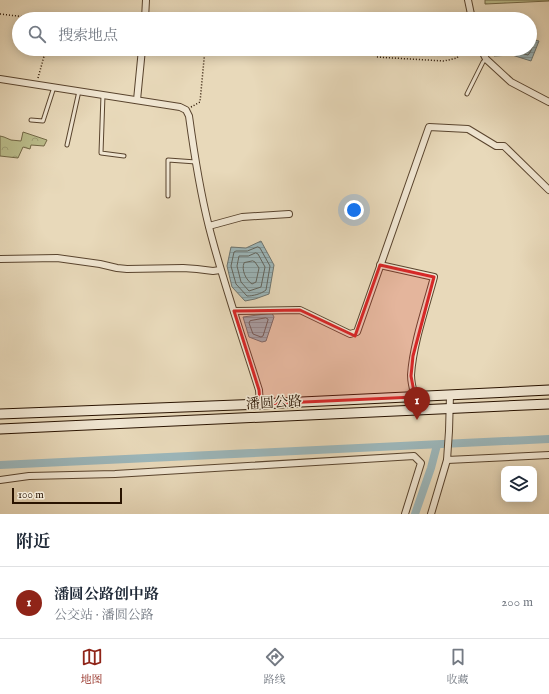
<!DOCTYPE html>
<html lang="zh">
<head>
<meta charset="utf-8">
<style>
  :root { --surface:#fff; --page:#f2f2f3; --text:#1f2937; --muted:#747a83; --line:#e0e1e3; --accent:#8f2418 }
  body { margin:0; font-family:"IM FELL English","Noto Serif SC",serif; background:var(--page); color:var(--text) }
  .controls { position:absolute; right:12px; bottom:12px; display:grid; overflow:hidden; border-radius:8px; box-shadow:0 2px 10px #0003 }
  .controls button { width:36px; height:36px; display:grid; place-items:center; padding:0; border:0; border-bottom:1px solid var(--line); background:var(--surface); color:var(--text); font:20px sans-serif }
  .scale { position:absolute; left:12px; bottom:10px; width:110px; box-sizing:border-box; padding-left:4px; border:2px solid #291300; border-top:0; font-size:11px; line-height:14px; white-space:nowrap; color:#291300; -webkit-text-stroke:3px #f0e6d2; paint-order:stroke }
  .you { position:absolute; left:354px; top:210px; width:14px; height:14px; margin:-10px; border:3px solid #fff; border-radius:50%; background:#1a73e8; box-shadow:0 0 0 6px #1a73e833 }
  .badge { display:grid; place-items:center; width:26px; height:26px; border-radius:50%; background:var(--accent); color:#fff; font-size:13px; font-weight:700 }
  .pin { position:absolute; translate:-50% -33px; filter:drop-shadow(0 1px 2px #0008) }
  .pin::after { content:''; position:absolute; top:21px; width:14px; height:12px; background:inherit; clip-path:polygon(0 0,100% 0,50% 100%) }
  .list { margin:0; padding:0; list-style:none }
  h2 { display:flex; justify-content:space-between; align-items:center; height:52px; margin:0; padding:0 16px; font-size:17px }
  h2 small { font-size:13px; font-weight:400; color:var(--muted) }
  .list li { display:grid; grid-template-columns:26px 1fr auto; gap:12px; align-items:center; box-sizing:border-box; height:72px; padding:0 16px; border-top:1px solid var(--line) }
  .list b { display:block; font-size:15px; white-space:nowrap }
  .list p { margin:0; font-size:13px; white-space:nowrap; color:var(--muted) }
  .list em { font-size:13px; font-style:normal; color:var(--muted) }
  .icon { flex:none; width:22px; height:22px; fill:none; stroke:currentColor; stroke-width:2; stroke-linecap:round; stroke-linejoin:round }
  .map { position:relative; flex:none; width:549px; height:514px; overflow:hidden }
  .search { position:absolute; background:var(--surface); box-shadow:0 2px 10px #0003; left:12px; right:12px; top:12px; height:44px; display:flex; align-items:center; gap:10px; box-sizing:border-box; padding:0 14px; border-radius:22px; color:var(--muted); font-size:15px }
  .sheet { height:124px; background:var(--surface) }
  nav { display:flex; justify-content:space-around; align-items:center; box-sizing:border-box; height:56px; border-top:1px solid var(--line); background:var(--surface); font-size:11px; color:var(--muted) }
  nav a { display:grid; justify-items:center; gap:2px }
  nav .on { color:var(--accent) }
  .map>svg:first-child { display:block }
  .forest { fill:url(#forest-crowns); stroke:#726846 }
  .water { fill:url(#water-rules); stroke:#6e7570 }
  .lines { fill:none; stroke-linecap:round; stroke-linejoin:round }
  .shore { stroke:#62655e; stroke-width:1 }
  .canal { stroke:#9cb7bb; stroke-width:8 }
  .lane-casing { stroke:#59442e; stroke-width:5 }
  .street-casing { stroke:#59442e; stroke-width:8 }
  .secondary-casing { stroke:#291300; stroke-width:11 }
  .path { stroke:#291300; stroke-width:1.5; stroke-dasharray:1 2; stroke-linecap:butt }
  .lane { stroke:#f0e6d2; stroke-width:3 }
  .street { stroke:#f0e6d2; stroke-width:6 }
  .secondary { stroke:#f0e6d2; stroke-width:9 }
  .marked { fill:#d62828; fill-opacity:0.2; stroke:#d62828; stroke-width:3; stroke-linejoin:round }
  .labels { text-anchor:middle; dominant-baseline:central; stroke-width:3; stroke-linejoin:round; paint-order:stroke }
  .street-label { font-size:14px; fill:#291300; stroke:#f0e6d2 }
</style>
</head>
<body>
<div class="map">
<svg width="549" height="514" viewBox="0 0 549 514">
  <defs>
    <pattern id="forest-crowns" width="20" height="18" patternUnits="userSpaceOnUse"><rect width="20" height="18" fill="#bbbe8c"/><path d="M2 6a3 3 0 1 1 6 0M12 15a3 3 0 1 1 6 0" fill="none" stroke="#a1a277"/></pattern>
    <pattern id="water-rules" width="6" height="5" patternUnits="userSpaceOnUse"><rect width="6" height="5" fill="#9cb7bb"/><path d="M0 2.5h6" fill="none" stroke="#869c9f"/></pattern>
  </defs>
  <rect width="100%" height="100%" fill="#e8d9ba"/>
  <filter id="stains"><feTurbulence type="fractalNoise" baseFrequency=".005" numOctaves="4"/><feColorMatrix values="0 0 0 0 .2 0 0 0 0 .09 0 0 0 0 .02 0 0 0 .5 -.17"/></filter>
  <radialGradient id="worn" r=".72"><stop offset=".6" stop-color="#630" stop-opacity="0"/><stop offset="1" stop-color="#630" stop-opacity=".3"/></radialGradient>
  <g class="forest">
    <polygon points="485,0 549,0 549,1 485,4"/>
    <polygon points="23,132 47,140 44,146 31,145 30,149 23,147 18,158 0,156 0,136 4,137 11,140 21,141"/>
  </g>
  <g class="water">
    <polygon points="530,39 539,41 531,61 512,55 494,56 491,49 530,49"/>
    <polygon points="261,241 274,265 269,294 255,299 245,301 232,287 227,266 231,247 246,248"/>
    <polygon points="272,313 274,317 266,341 262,342 249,337 243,317"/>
  </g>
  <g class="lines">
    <g class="shore">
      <path d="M 496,49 L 498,52 L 512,51 L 528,55 C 530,53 533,47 532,44 L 530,43"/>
      <path d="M 258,247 L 260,248 L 270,266 L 266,290 C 261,294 253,296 247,296 L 236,284 L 231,266 L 234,252 L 236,251 L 247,251 Z"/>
      <polygon points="256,253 258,254 265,267 261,287 249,291 241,282 237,266 239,256 248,256"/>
      <path d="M 253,261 L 255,262 L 259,268 L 256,282 L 252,284 C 246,280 241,270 244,263 Z"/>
      <polygon points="266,318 268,319 268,320 263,336 261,337 253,334 249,323 250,321"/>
    </g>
    <g class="canal">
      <polyline points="0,465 549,439"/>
      <polyline points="415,514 431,468 437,445"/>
    </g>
    <defs>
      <g id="lane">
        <polyline points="467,94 483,62 486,59"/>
        <polyline points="103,95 101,153 124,156"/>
        <polyline points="31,120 43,121 54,87"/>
        <polyline points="67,145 79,91"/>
        <polyline points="168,196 168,160 196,162"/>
      </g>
      <g id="street">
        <polyline points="468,0 472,19"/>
        <polyline points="145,19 146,0"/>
        <polyline points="481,49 486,59 511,82 549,102"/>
        <path d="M 0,79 L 180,107 L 186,110 L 189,116 C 194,153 200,191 209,227 C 223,282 242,336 259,390 L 260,404"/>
        <polyline points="137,100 142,49"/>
        <polyline points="209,226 242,217 289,214"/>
        <polyline points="0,259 57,258 100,264 117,268 127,269 183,268 197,269 213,271 220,270"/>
        <path d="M 380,265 L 434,277 C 426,307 413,344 411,375 C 411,382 413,390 415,397"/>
        <polyline points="234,311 300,310 350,334 357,332 429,127 468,129 496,146 504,146 549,190"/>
        <polyline points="450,395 449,431 447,460 549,455"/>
        <polyline points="0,480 29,476 115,474 414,456 421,463 405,514"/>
        <polyline points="431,514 447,460"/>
      </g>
      <g id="secondary">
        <polyline points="0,414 260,404 549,390"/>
        <polyline points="0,429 549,404"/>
      </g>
    </defs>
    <use href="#lane" class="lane-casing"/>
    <use href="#street" class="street-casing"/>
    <use href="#secondary" class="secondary-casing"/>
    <g class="path">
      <polyline points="0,14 43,19"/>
      <polyline points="207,19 208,14 378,18 378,19"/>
      <polyline points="377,49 376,57 444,61 457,58 463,49"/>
      <polyline points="38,78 46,49"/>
      <polyline points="191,107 200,102 205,49"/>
    </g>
    <use href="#lane" class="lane"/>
    <use href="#street" class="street"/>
    <use href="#secondary" class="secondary"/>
  </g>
  <path class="marked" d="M 380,265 L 434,277 L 413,356 L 411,376 L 415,397 L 260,404 L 259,390 L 234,311 L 300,310 L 355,336 Z"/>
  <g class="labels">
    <g class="street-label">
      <text transform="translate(274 403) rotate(-3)">潘圆公路</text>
    </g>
  </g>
  <rect width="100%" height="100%" filter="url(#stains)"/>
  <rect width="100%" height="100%" fill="url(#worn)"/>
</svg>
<div class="controls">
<button><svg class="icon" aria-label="layers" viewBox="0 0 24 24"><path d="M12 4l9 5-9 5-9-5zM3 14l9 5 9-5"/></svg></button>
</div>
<div class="scale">100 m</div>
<div class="you"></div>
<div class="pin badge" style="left:417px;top:420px">1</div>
<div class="search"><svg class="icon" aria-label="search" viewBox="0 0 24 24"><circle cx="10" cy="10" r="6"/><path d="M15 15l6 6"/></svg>搜索地点</div>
</div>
<section class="sheet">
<h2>附近<small></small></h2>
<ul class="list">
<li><span class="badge">1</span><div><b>潘圆公路创中路</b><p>公交站 · 潘圆公路</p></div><em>200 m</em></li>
</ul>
</section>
<nav>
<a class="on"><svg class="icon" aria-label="map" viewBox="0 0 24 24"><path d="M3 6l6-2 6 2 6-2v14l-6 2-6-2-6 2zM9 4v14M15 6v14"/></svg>地图</a>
<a><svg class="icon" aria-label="directions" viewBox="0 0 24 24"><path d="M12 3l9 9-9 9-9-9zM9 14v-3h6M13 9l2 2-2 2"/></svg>路线</a>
<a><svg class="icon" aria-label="saved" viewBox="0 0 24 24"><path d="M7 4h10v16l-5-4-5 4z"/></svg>收藏</a>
</nav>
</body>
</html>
